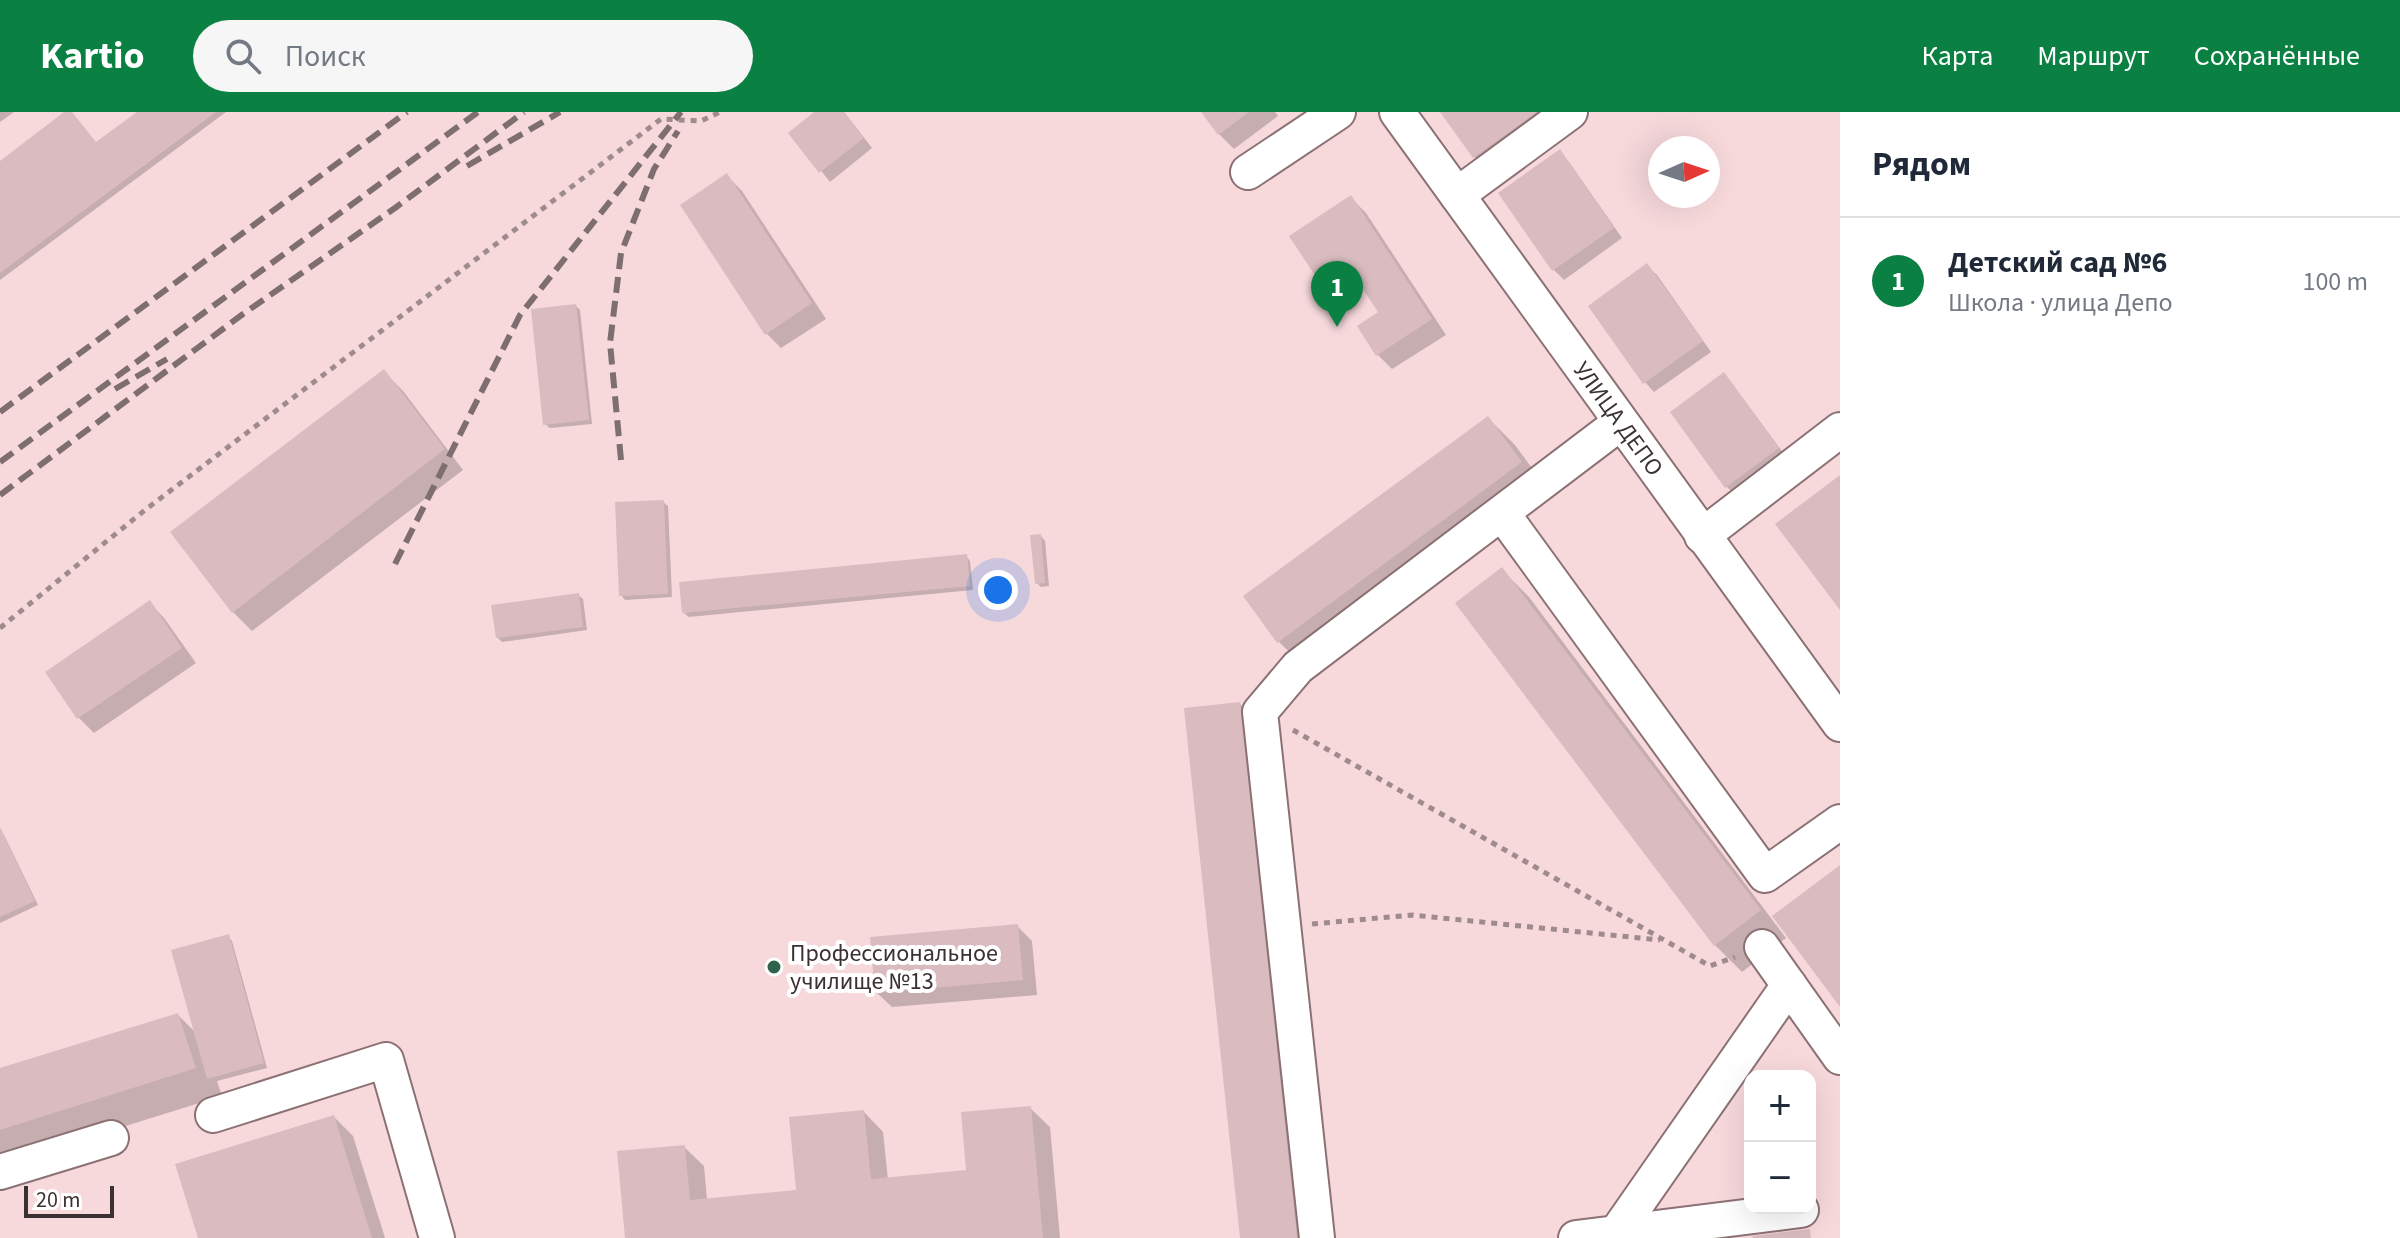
<!DOCTYPE html>
<html lang="ru">
<head>
<meta charset="utf-8">
<style>
  :root { --surface:#fff; --page:#f6f6f7; --text:#1f2937; --muted:#747a83; --line:#e0e1e3; --accent:#0b8043 }
  body { margin:0; font-family:"Source Sans 3",sans-serif; background:var(--page); color:var(--text) }
  .controls { position:absolute; right:24px; bottom:24px; display:grid; overflow:hidden; border-radius:16px; box-shadow:0 8px 32px #0002 }
  .controls button { width:72px; height:72px; display:grid; place-items:center; padding:0; border:0; border-bottom:2px solid var(--line); background:var(--surface); color:var(--text); font:40px sans-serif }
  .compass { position:absolute; left:1648px; top:24px; width:72px; height:72px; border-radius:50%; background:var(--surface); box-shadow:0 8px 32px #0002; rotate:87deg }
  .scale { position:absolute; left:24px; bottom:20px; width:90px; box-sizing:border-box; padding-left:8px; border:4px solid #3c3132; border-top:0; font-size:22px; line-height:28px; white-space:nowrap; color:#3c3132; -webkit-text-stroke:6px #fff; paint-order:stroke }
  .you { position:absolute; left:998px; top:478px; width:28px; height:28px; margin:-20px; border:6px solid #fff; border-radius:50%; background:#1a73e8; box-shadow:0 0 0 12px #1a73e833 }
  .badge { display:grid; place-items:center; width:52px; height:52px; border-radius:50%; background:var(--accent); color:#fff; font-size:26px; font-weight:700 }
  .pin { position:absolute; translate:-50% -66px; filter:drop-shadow(0 2px 4px #0008) }
  .pin::after { content:''; position:absolute; top:42px; width:28px; height:24px; background:inherit; clip-path:polygon(0 0,100% 0,50% 100%) }
  .list { margin:0; padding:0; list-style:none }
  h2 { display:flex; justify-content:space-between; align-items:center; height:104px; margin:0; padding:0 32px; font-size:34px }
  h2 small { font-size:26px; font-weight:400; color:var(--muted) }
  .list li { display:grid; grid-template-columns:52px 1fr auto; gap:24px; align-items:center; box-sizing:border-box; height:128px; padding:0 32px; border-top:2px solid var(--line) }
  .list b { display:block; font-size:30px; white-space:nowrap }
  .list p { margin:0; font-size:26px; white-space:nowrap; color:var(--muted) }
  .list em { font-size:26px; font-style:normal; color:var(--muted) }
  .icon { flex:none; width:44px; height:44px; fill:none; stroke:currentColor; stroke-width:2; stroke-linecap:round; stroke-linejoin:round }
  .map { position:relative; flex:none; width:1840px; height:1126px; overflow:hidden }
  header { display:flex; align-items:center; gap:48px; box-sizing:border-box; height:112px; padding:0 40px; background:var(--accent); color:#fff }
  header strong { font-size:38px }
  nav { display:flex; gap:44px; margin-inline-start:auto; font-size:28px }
  .search { width:560px; height:72px; background:var(--page); display:flex; align-items:center; gap:20px; box-sizing:border-box; padding:0 28px; border-radius:44px; color:var(--muted); font-size:30px }
  main { display:flex }
  aside { flex:1; background:var(--surface) }
  .map>svg:first-child { display:block }
  .shadow { fill:#0003 }
  .building { fill:#dabcc0 }
  .lines { fill:none; stroke-linecap:round; stroke-linejoin:round }
  .minor-casing { stroke:#8c7174; stroke-width:38 }
  .path { stroke:#9f8a8c; stroke-width:5; stroke-dasharray:6 6; stroke-linecap:butt }
  .minor { stroke:#fff; stroke-width:34 }
  .rail { stroke:#7f6e6f; stroke-width:6; stroke-dasharray:16 8; stroke-linecap:butt }
  .poi-dot { fill:#2f644a; stroke:#fff; stroke-width:3 }
  .labels { text-anchor:middle; dominant-baseline:central; stroke-width:8; stroke-linejoin:round; paint-order:stroke }
  .street-label { font-size:24px; fill:#3c3132; stroke:#fff }
  .poi-label { font-size:24px; fill:#3c3132; stroke:#fff; text-anchor:start }
</style>
</head>
<body>
<header>
<strong>Kartio</strong>
<div class="search"><svg class="icon" aria-label="search" viewBox="0 0 24 24"><circle cx="10" cy="10" r="6"/><path d="M15 15l6 6"/></svg>Поиск</div>
<nav><a>Карта</a><a>Маршрут</a><a>Сохранённые</a></nav>
</header>
<main>
<div class="map">
<svg width="1840" height="1126" viewBox="0 0 1840 1126">
  <rect width="100%" height="100%" fill="#f7d9dc"/>
  <g class="shadow">
    <polygon points="0,0 14,0 0,10"/>
    <polygon points="68,0 96,32 140,0 226,0 0,168 0,51"/>
    <polygon points="818,0 844,0 872,36 830,70 791,21"/>
    <polygon points="1203,0 1275,0 1278,4 1234,37 1219,22"/>
    <polygon points="1443,0 1560,0 1484,54 1474,45"/>
    <polygon points="1560,40 1569,50 1622,126 1564,168 1554,158 1500,82"/>
    <polygon points="727,64 742,79 826,207 781,236 766,221"/>
    <polygon points="1351,86 1366,101 1446,223 1392,257 1378,243 1380,201 1358,166 1335,181 1320,167"/>
    <polygon points="1647,154 1657,163 1711,240 1654,280 1645,270"/>
    <polygon points="576,194 580,198 592,312 550,316 545,312"/>
    <polygon points="383,259 403,279 463,358 252,519 233,500"/>
    <polygon points="1733,273 1787,346 1736,384 1726,374"/>
    <polygon points="1488,306 1515,333 1548,378 1306,556 1278,529"/>
    <polygon points="663,390 668,394 672,485 625,488 621,483"/>
    <polygon points="1041,424 1045,429 1049,474 1041,475 1037,471"/>
    <polygon points="966,444 970,449 973,478 689,505 684,501"/>
    <polygon points="1502,458 1529,485 1786,826 1742,860 1715,833"/>
    <polygon points="578,483 583,487 587,518 502,530 497,525"/>
    <polygon points="150,491 164,506 196,551 94,621 79,606 48,561"/>
    <polygon points="1240,592 1267,620 1320,1126 1242,1126"/>
    <polygon points="0,719 4,723 38,793 0,811"/>
    <polygon points="1017,814 1032,829 1037,883 892,895 877,881"/>
    <polygon points="228,825 232,829 267,956 217,969 222,984 0,1053 0,958 178,903 196,921"/>
    <polygon points="1030,996 1050,1015 1060,1126 627,1126 684,1035 704,1054 707,1088 798,1079 864,1000 883,1020 888,1068 969,1060"/>
    <polygon points="334,1005 353,1024 385,1126 200,1126"/>
  </g>
  <g class="building">
    <polygon points="64,0 72,0 96,30 137,0 216,0 0,161 0,49"/>
    <polygon points="814,0 844,0 864,26 819,61 788,21"/>
    <polygon points="1201,0 1249,0 1218,23"/>
    <polygon points="1440,0 1537,0 1473,46"/>
    <polygon points="1560,37 1614,116 1552,159 1498,81"/>
    <polygon points="727,61 812,191 765,223 680,93"/>
    <polygon points="1351,83 1432,207 1376,244 1357,214 1378,200 1345,150 1318,168 1289,124"/>
    <polygon points="1647,151 1703,229 1643,272 1588,194"/>
    <polygon points="576,192 589,308 543,313 531,197"/>
    <polygon points="384,257 445,337 232,501 170,420"/>
    <polygon points="1724,260 1779,336 1725,376 1670,300"/>
    <polygon points="1488,304 1522,350 1277,531 1243,484"/>
    <polygon points="1840,363 1840,498 1775,412"/>
    <polygon points="664,388 668,482 619,484 615,390"/>
    <polygon points="1041,422 1045,471 1035,472 1030,423"/>
    <polygon points="967,442 970,474 682,501 679,470"/>
    <polygon points="1502,455 1761,798 1714,834 1455,491"/>
    <polygon points="579,481 583,515 496,526 491,493"/>
    <polygon points="150,488 182,536 77,607 45,560"/>
    <polygon points="1240,590 1297,1126 1240,1126 1184,596"/>
    <polygon points="0,715 35,789 0,805"/>
    <polygon points="1840,753 1840,895 1772,804"/>
    <polygon points="1018,812 1023,868 875,881 870,825"/>
    <polygon points="229,822 264,951 207,967 171,838"/>
    <polygon points="178,901 196,956 0,1018 0,956"/>
    <polygon points="1031,994 1043,1126 625,1126 617,1039 685,1033 690,1088 796,1078 789,1005 864,998 871,1067 966,1058 961,1000"/>
    <polygon points="334,1003 372,1126 198,1126 175,1052"/>
    <polygon points="1810,1117 1811,1126 1753,1126 1752,1124"/>
  </g>
  <g class="lines">
    <defs>
      <g id="minor">
        <polyline points="1397,0 1840,612"/>
        <polyline points="1248,60 1338,0"/>
        <polyline points="1457,83 1570,0"/>
        <polyline points="1502,401 1765,763 1840,710"/>
        <polyline points="1702,424 1840,318"/>
        <polyline points="1762,835 1840,945"/>
        <polyline points="213,1003 386,948 437,1126"/>
        <polyline points="0,1060 111,1026"/>
        <polyline points="1617,1120 1789,873"/>
        <polyline points="1317,1126 1260,600 1298,555 1620,311"/>
        <polyline points="1576,1126 1801,1098"/>
      </g>
    </defs>
    <use href="#minor" class="minor-casing"/>
    <g class="path">
      <polyline points="0,516 145,398 661,7 701,9 720,0"/>
      <polyline points="1293,618 1710,854 1735,845"/>
      <polyline points="1312,812 1412,803 1660,828"/>
    </g>
    <use href="#minor" class="minor"/>
    <g class="rail">
      <polyline points="467,54 560,0"/>
      <polyline points="115,277 167,247"/>
      <polyline points="0,300 407,0"/>
      <polyline points="621,348 610,231 621,141 654,57 678,19"/>
      <polyline points="0,350 478,0"/>
      <polyline points="0,383 243,202 395,96 524,0"/>
      <polyline points="395,452 520,203 681,0"/>
    </g>
  </g>
  <circle class="poi-dot" cx="774" cy="855" r="8"/>
  <g class="labels">
    <g class="street-label">
      <text transform="translate(1618 307) rotate(54)">УЛИЦА ДЕПО</text>
    </g>
    <g class="poi-label">
      <text x="790" y="841">Профессиональное<tspan x="790" dy="28">училище №13</tspan></text>
    </g>
  </g>
</svg>
<div class="controls">
<button>+</button>
<button>−</button>
</div>
<svg class="compass" viewBox="-18 -18 36 36"><path d="M0-13l5 13h-10z" fill="#e53935"/><path d="M0 13l5-13h-10z" fill="#747a83"/></svg>
<div class="scale">20 m</div>
<div class="you"></div>
<div class="pin badge" style="left:1337px;top:215px">1</div>
</div>
<aside>
<h2>Рядом<small></small></h2>
<ul class="list">
<li><span class="badge">1</span><div><b>Детский сад №6</b><p>Школа · улица Депо</p></div><em>100 m</em></li>
</ul>
</aside>
</main>
</body>
</html>
